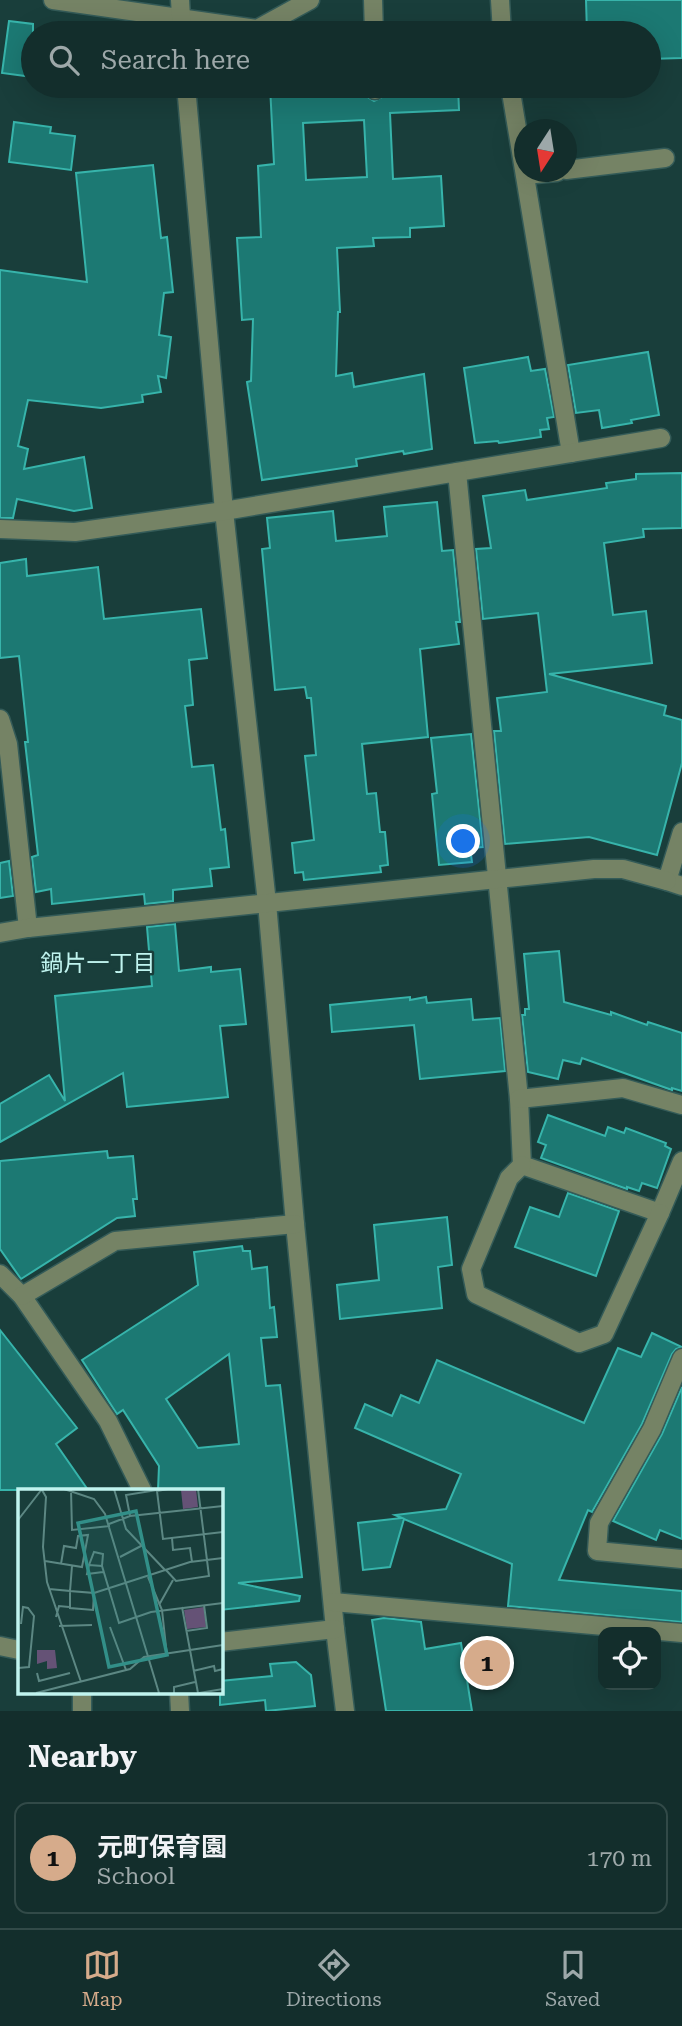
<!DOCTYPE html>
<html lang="en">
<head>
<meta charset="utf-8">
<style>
  :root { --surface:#132e2c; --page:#203a38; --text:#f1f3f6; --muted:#9da8a9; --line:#324a48; --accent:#d6ab8b }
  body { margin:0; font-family:"Roboto Serif","Noto Sans JP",serif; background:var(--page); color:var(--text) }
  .controls { position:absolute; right:21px; bottom:21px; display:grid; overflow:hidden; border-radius:14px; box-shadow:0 7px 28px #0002 }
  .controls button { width:63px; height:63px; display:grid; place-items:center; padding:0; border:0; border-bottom:2px solid var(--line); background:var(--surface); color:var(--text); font:35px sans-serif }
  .compass { position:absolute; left:514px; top:119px; width:63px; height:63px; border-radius:50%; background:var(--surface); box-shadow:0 7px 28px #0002; rotate:192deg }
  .you { position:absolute; left:464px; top:842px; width:24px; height:24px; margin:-18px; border:5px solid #fff; border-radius:50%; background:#1a73e8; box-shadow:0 0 0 10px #1a73e833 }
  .badge { display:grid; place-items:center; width:46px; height:46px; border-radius:50%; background:var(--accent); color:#111; font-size:23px; font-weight:700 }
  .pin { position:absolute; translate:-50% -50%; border:4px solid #fff; box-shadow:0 2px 7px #0006 }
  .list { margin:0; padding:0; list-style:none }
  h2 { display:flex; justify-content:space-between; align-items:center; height:91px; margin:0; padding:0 28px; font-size:30px }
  h2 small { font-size:23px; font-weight:400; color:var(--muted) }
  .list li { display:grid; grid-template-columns:46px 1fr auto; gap:21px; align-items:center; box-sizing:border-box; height:112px; margin:0 14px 14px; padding:0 14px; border:2px solid var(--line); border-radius:14px }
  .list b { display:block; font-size:26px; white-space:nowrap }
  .list p { margin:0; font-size:23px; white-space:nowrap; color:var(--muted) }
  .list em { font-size:23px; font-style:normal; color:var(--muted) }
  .icon { flex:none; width:38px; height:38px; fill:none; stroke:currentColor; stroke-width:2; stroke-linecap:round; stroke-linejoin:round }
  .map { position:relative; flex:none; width:682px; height:1711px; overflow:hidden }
  .search { position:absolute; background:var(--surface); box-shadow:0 7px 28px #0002; left:21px; right:21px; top:21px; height:77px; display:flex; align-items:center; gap:18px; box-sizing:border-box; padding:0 24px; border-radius:38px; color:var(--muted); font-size:26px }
  .sheet { height:217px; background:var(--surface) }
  nav { display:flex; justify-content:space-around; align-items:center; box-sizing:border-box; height:98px; border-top:2px solid var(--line); background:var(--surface); font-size:19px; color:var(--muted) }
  nav a { display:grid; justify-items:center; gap:4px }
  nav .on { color:var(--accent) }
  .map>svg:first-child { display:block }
  .building { fill:#1c7973; stroke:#37b4ab; stroke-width:2; fill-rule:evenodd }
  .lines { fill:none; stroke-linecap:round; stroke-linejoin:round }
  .minor-casing { stroke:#345b58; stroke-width:21 }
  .minor { stroke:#758365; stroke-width:18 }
  .labels { text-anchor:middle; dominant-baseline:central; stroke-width:5; stroke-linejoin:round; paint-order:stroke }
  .neighbourhood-label { font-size:23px; fill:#c0f4ef; stroke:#193e3b }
  .inset-road { fill:none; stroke:#5c8783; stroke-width:2 }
  .view { fill:#328f88; fill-opacity:0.15; stroke:#328f88; stroke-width:3.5 }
  .inset-edge { fill:none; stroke:#c0f4ef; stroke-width:3.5 }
</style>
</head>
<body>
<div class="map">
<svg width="682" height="1711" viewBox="0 0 682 1711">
  <rect width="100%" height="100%" fill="#193e3b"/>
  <g class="building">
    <polygon points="586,0 682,0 682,58 649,59 649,33 587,33"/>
    <polygon points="9,21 33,24 33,77 2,73"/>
    <path d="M 270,86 L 364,86 L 366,96 L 374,101 L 384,96 L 386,86 L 458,86 L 459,110 L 390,113 L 393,179 L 441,176 L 444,226 L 410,228 L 410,237 L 373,238 L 374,246 L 337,248 L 340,312 L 338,312 L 336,376 L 352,373 L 354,387 L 424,374 L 432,449 L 404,454 L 403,451 L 356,459 L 357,466 L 262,480 L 247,382 L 251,381 L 253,319 L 242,320 L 237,238 L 261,237 L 258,166 L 274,164 ZM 364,120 L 367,177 L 306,180 L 303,123 Z"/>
    <polygon points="14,122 51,127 50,133 75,136 71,170 9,162"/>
    <polygon points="153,165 161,238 167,237 173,292 164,293 159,335 171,337 166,378 158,376 161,392 142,395 143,402 101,408 28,400 18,446 28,449 24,469 84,457 92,508 74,511 17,499 13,518 0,518 0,270 87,282 76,173"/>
    <polygon points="648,352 659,415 631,420 632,423 602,428 599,410 576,413 568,365"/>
    <polygon points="528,357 531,371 545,369 554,417 547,418 549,429 540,430 541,437 499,443 498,441 475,443 464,368"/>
    <polygon points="682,473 682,528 643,529 644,537 604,543 613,615 646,611 652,663 549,674 666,706 664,715 682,720 682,763 657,855 589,837 505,844 494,731 501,731 497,698 547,692 538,613 483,619 476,549 491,548 483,496 525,490 527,500 607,488 606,483 636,479 636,474"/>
    <polygon points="437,502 442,551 453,550 460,622 456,622 459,644 420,649 428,737 362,744 367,794 376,793 380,832 385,832 388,865 380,866 381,872 304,880 303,872 295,873 292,843 314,840 305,756 316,755 311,698 307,698 305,687 275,690 262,549 270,548 267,518 333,511 336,541 387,536 384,507"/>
    <polygon points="26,559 27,576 98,567 104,619 201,609 207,658 189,660 193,705 185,706 192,767 213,765 221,830 225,829 229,867 210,869 212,886 173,890 173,901 145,904 144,894 52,904 51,889 36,892 32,857 38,855 25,742 28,742 19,656 0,658 0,563"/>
    <polygon points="471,734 483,847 470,848 472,862 439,865 432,794 437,793 431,738"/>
    <polygon points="9,861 13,896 0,898 0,863"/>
    <polygon points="175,924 179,971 211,967 211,972 240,969 246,1024 220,1026 228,1097 127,1107 123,1073 0,1142 0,1104 49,1075 65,1101 55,996 152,986 147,927"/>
    <polygon points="559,951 564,1002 611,1015 611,1012 647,1025 648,1022 682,1033 682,1091 672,1088 672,1090 582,1058 580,1064 563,1060 558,1079 528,1072 522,1015 525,1015 525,1009 529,1009 524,954"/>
    <polygon points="410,997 410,1000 426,997 427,1003 471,999 473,1020 500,1018 505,1071 420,1079 414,1025 332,1032 330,1005"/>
    <polygon points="548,1115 605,1136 608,1127 624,1133 626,1128 666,1143 665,1146 671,1149 657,1188 642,1183 639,1191 627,1187 627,1189 541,1158 546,1145 538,1142"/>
    <polygon points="107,1151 108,1158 133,1156 137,1199 133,1199 135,1216 117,1218 21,1279 0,1249 0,1161"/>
    <polygon points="568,1193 619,1211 596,1276 515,1247 530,1207 559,1217"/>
    <polygon points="447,1217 452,1265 438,1267 442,1308 340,1319 337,1285 379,1280 374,1225"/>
    <path d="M 242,1246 L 243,1251 L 250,1251 L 252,1269 L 267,1267 L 270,1308 L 274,1307 L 277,1337 L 261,1338 L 266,1386 L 280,1385 L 302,1577 L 238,1583 L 300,1596 L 299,1601 L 220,1610 L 220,1490 L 158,1490 L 159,1466 L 123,1410 L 117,1414 L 82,1360 L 198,1285 L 194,1252 ZM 229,1354 L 239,1444 L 198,1448 L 166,1399 Z"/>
    <polygon points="0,1330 77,1428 56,1444 88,1490 0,1490"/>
    <polygon points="652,1333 682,1347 676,1349 672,1354 642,1424 592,1512 588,1510 559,1580 682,1591 682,1622 508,1606 512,1564 404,1519 390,1567 363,1570 358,1523 402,1518 395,1515 446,1509 461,1474 355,1428 365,1404 392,1416 401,1395 419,1403 437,1360 584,1423 618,1348 641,1357"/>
    <polygon points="682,1387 682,1539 660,1530 656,1540 613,1521 662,1434"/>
    <polygon points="384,1618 421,1622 425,1649 461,1643 472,1711 386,1711 372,1620"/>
    <polygon points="296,1662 311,1675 315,1706 266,1711 265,1700 220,1705 220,1681 272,1676 270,1664"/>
  </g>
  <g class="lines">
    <defs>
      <g id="minor">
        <polyline points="53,0 257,29 310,0"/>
        <polyline points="180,0 182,33"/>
        <polyline points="373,0 374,33"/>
        <polyline points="500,0 502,33"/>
        <polyline points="186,86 224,511 267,903 295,1224 335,1629 345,1711"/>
        <polyline points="375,86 375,90"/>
        <polyline points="510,86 571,453"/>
        <polyline points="566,170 665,158"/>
        <polyline points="525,175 557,172"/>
        <polyline points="457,472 661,438"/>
        <polyline points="0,529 75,532 224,511 457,472 519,1099 522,1165 660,1213 682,1161"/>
        <polyline points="0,719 8,744 28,928"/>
        <polyline points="682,832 667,881 682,886"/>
        <polyline points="0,933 28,928 594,869 623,869 667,881"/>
        <polyline points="519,1099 623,1088 682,1105"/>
        <polyline points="522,1165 509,1178 471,1269 476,1294 579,1343 604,1334 660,1213"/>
        <polyline points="0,1274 22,1296 108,1421 142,1490"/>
        <polyline points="22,1296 115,1241 295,1224"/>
        <polyline points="682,1358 652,1429 599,1523 597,1551 682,1559"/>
        <polyline points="333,1602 682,1633"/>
        <polyline points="220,1642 335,1629"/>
        <polyline points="0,1646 19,1650"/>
        <polyline points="179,1692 180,1711"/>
        <polyline points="82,1711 82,1692"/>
      </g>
    </defs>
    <use href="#minor" class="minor-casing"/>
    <use href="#minor" class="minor"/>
  </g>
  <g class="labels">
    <g class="neighbourhood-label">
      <text x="98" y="963">鍋片一丁目</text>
    </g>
  </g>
  <g transform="translate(18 1489)">
    <rect width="205" height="205" fill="#193e3b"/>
    <path d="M 178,0 L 180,18 L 165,20 L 163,1 ZM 186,118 L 188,138 L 169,140 L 166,121 ZM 19,161 L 37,161 L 39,179 L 29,180 L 29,172 L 19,175 Z" fill="#655276"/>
    <path class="inset-road" d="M 46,0 L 76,10 L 87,25 L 141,204M 96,0 L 108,40 L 147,81M 150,0 L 139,2 L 145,50 L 205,43M 24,1 L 28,8 L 25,58 L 29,93 L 63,193M 53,1 L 54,41 L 92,37M 112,27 L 108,6 L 139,1M 0,31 L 24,0M 91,35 L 112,27 L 205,17M 154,49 L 155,61 L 172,59 L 174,73M 102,68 L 123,57M 27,72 L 64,78 L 70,46 L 60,47 L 58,59 L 46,57 L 43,75M 71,76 L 76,63 L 85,65 L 84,77M 148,81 L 158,92 L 191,87 L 180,0M 85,83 L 69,85 L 71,76 L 84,77 L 101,134 L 133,123 L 205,114M 130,88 L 144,121 L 149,167M 31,100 L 52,102 L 52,119 L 75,121 L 76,104 L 52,102 L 54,77M 76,104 L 172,73 L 205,69M 141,116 L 155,91M 164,118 L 180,204M 38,128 L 41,117 L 51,118M 41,137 L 74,136M 92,138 L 108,181M 168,142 L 189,139 L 186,116M 0,179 L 11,178 L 16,127 L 10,119 L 5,118 L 3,135M 175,182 L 196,177 L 197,182 L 205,180M 19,184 L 21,192 L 52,184M 18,204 L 112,180 L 126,168 L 205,156M 156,204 L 156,198 L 177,193M 181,204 L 205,200"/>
    <path class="view" d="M 118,22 L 149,166 L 91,178 L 60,34 Z"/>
    <rect width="205" height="205" class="inset-edge"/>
  </g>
</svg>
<div class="controls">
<button><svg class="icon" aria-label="locate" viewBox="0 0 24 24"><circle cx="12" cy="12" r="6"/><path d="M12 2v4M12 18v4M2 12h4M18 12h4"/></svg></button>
</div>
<svg class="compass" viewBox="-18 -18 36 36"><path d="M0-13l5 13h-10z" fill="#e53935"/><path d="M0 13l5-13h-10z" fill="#9da8a9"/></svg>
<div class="you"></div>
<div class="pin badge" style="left:487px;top:1663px">1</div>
<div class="search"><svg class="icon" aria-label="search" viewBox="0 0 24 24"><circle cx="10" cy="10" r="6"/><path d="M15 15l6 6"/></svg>Search here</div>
</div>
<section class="sheet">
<h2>Nearby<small></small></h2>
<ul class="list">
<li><span class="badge">1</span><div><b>元町保育園</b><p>School</p></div><em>170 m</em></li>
</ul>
</section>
<nav>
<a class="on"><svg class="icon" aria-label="map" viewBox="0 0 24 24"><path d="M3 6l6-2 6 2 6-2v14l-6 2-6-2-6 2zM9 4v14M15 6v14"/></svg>Map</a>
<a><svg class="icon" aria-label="directions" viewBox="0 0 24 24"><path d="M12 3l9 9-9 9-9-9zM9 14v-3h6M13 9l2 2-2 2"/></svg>Directions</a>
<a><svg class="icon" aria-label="saved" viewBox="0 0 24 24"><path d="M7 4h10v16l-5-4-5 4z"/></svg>Saved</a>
</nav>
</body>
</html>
